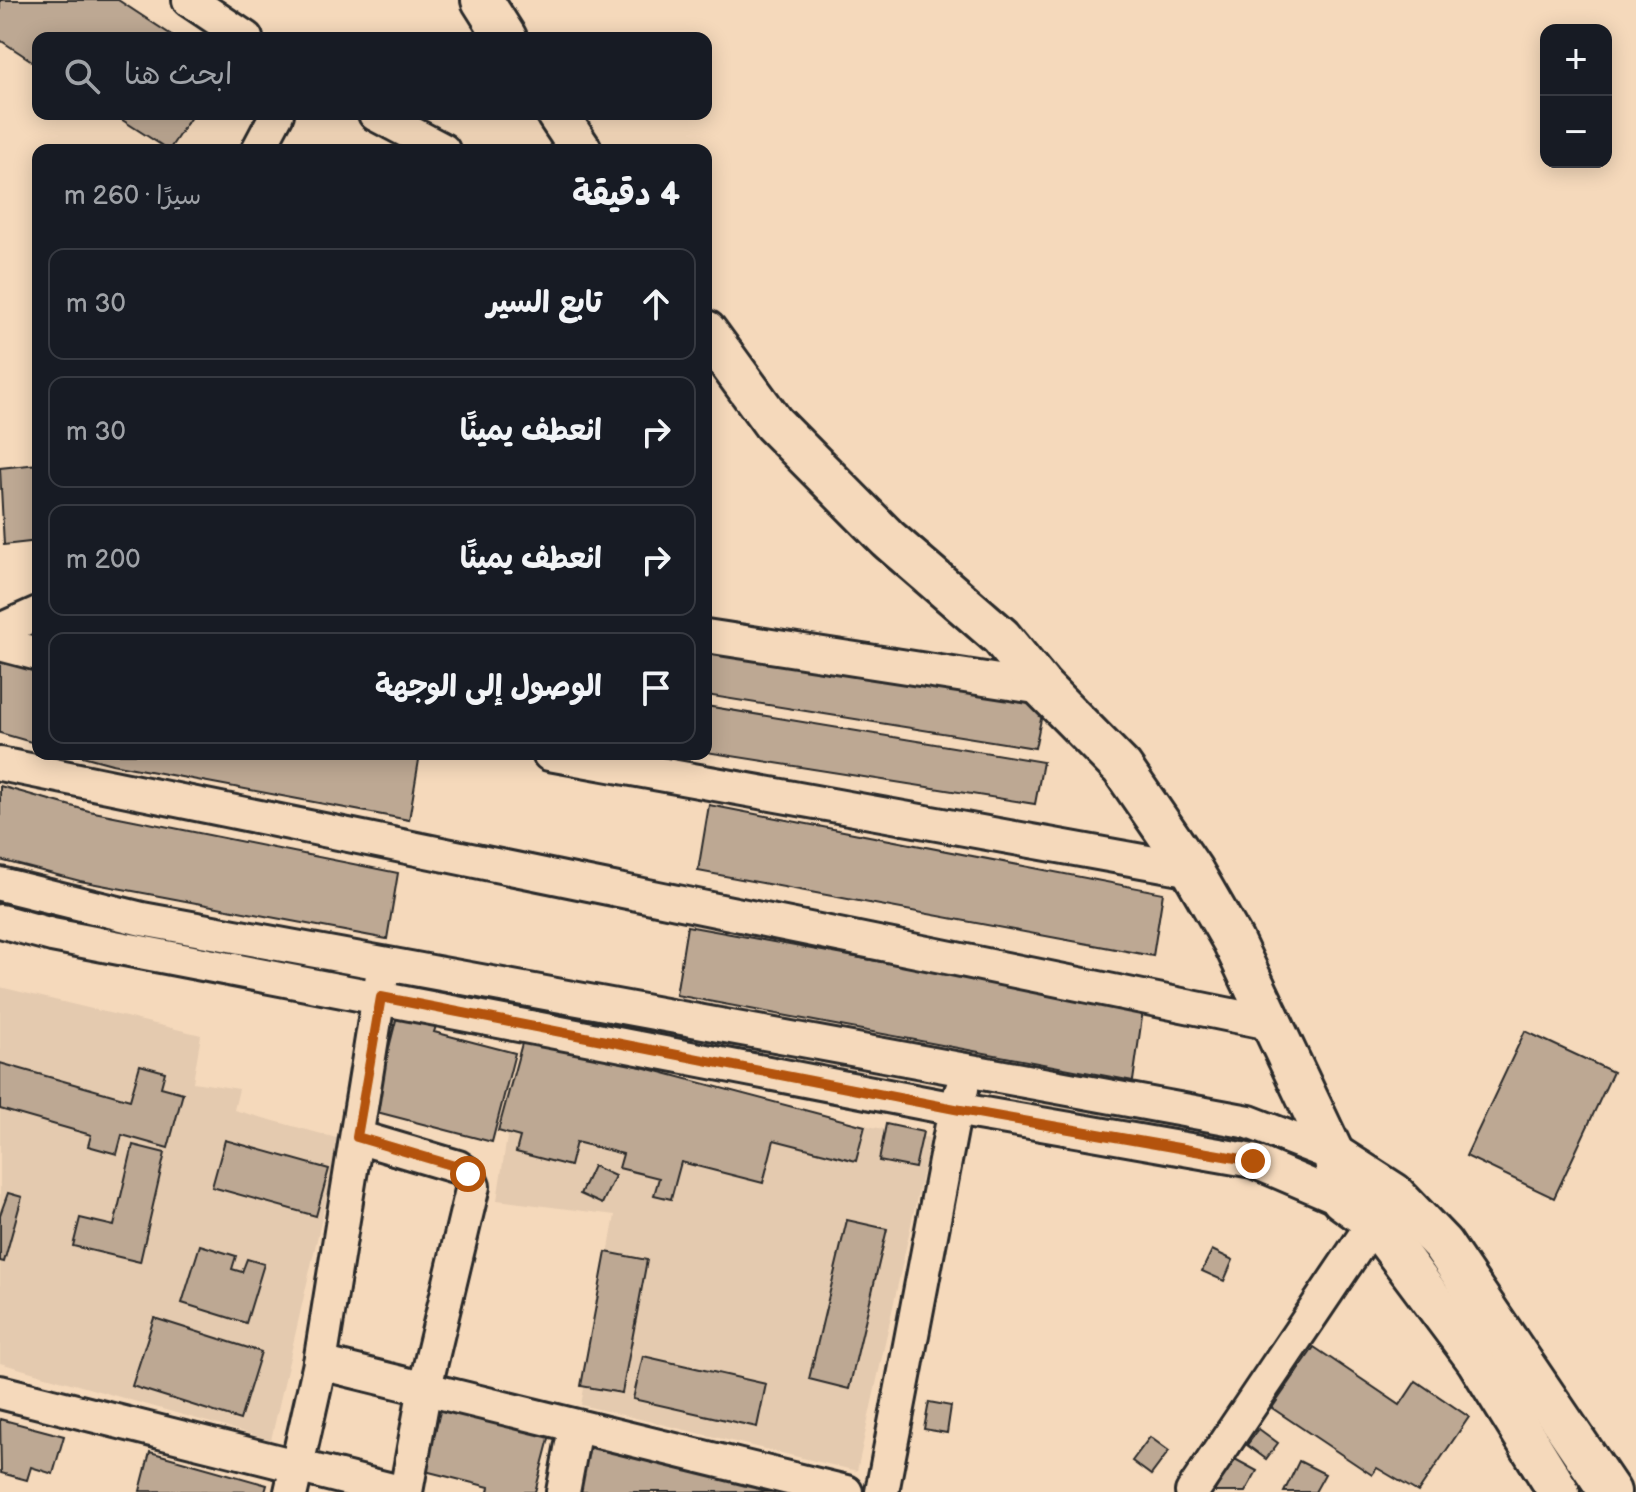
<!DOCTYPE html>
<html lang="ar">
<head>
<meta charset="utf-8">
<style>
  :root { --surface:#171b24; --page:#242831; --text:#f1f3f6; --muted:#9ea1a6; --line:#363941 }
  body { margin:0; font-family:"Balsamiq Sans","Playpen Sans Arabic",sans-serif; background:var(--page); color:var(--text); direction:rtl }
  .controls { position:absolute; right:24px; top:24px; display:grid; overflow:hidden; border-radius:16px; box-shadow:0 4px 20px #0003 }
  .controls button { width:72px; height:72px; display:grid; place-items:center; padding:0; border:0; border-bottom:2px solid var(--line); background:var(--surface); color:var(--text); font:40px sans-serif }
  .stop { position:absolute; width:24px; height:24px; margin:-18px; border:6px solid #b45309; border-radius:50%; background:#fff }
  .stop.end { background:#b45309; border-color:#fff; box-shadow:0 2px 8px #0008 }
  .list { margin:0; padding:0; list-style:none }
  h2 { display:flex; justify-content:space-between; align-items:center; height:104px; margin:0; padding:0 32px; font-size:34px }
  h2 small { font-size:26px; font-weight:400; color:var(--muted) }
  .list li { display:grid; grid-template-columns:52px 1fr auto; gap:24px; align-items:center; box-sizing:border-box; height:112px; margin:0 16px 16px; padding:0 16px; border:2px solid var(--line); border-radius:16px }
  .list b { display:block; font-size:30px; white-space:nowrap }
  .list em { font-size:26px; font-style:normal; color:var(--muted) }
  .icon { flex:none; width:44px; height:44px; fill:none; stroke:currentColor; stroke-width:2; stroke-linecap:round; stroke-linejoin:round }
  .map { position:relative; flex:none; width:1636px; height:1492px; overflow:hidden; direction:ltr }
  .search { position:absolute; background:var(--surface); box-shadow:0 4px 20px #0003; left:32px; top:32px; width:680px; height:88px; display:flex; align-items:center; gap:20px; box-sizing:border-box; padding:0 28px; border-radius:16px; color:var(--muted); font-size:30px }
  .panel { position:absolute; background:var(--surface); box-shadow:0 4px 20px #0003; left:32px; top:144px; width:680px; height:616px; border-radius:16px; direction:rtl }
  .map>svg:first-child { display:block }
  .built { fill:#e4caaf }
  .building { fill:#bda893; stroke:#2b2b2b; stroke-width:2 }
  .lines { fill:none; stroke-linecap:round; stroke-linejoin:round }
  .minor-casing { stroke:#2b2b2b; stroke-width:38 }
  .tertiary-casing { stroke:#2b2b2b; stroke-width:46 }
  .minor { stroke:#f5d9bb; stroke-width:32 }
  .tertiary { stroke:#f5d9bb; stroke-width:40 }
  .route { stroke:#b45309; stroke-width:10 }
</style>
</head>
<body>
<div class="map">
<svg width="1636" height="1492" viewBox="0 0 1636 1492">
  <rect width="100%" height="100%" fill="#f5d9bb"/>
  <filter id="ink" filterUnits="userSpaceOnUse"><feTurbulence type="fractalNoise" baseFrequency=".0125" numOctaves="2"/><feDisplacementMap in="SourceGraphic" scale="16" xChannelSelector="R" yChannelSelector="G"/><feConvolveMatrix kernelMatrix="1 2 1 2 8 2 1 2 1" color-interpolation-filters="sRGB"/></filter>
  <g filter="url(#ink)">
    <g class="built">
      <polygon points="0,987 201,1035 193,1082 239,1089 234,1110 340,1139 271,1440 0,1363"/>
      <polygon points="527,1060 930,1138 857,1471 581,1405 615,1215 497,1200 519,1062"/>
    </g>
    <g class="building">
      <polygon points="0,0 118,0 176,38 38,38 38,65 0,40"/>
      <polygon points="113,114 193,114 169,150"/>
      <polygon points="38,464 38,541 4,545 0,468"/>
      <polygon points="706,649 1044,705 1035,748 706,695"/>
      <polygon points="0,661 38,672 38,744 0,733"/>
      <polygon points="706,706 1043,762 1035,804 706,752"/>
      <polygon points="75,754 420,754 409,820 112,764"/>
      <polygon points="0,786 89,811 398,873 387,939 80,881 0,860"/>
      <polygon points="709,805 1163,893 1153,956 698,871"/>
      <polygon points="687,926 1143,1010 1133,1081 676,995"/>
      <polygon points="397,1016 436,1026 434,1032 515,1053 492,1142 373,1111"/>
      <polygon points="1525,1031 1613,1072 1554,1198 1466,1156"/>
      <polygon points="524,1036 865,1126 856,1161 774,1140 763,1183 681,1162 671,1199 654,1195 659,1178 619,1168 623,1154 576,1142 570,1166 516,1152 520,1137 498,1131"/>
      <polygon points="0,1063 130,1100 140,1065 165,1072 161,1087 183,1093 168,1148 122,1135 117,1154 88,1146 91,1135 0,1109"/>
      <polygon points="886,1124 923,1132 915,1168 879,1161"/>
      <polygon points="225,1140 329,1169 316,1216 212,1187"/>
      <polygon points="133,1145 165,1153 140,1262 73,1246 80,1218 114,1226"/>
      <polygon points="593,1166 615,1176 602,1204 580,1194"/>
      <polygon points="8,1193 22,1197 4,1262 0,1261 0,1215"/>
      <polygon points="847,1220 887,1229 849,1389 809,1379"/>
      <polygon points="200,1245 236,1256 232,1269 242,1272 247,1259 264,1264 246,1323 182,1303"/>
      <polygon points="1212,1250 1233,1260 1224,1281 1202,1271"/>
      <polygon points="606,1252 647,1260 622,1393 581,1386"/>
      <polygon points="154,1318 261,1352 240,1420 132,1386"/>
      <polygon points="1314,1347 1400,1405 1416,1381 1469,1417 1418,1492 1377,1468 1372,1475 1272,1408"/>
      <polygon points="643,1356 766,1384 757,1427 633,1399"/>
      <polygon points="444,1396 553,1423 535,1492 488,1492 489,1487 425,1471"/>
      <polygon points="929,1402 951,1406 947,1433 924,1429"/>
      <polygon points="0,1419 64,1436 53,1474 31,1467 27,1480 1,1473"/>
      <polygon points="582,1427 842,1492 566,1492"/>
      <polygon points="1259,1429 1278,1443 1266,1459 1247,1445"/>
      <polygon points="1150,1437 1169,1451 1151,1475 1132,1461"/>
      <polygon points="150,1452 267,1485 265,1492 140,1491"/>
      <polygon points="1233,1458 1257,1471 1245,1492 1214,1492"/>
      <polygon points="1299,1461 1325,1474 1315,1492 1284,1492"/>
    </g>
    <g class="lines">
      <defs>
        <g id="minor">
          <polyline points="189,0 246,38"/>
          <polyline points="375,114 443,150"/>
          <polyline points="258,150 277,114"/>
          <polyline points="0,630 38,613"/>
          <polyline points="706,636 1043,688"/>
          <polyline points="0,644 38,654"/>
          <polyline points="549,754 1192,870"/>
          <polyline points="0,764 1270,1023"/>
          <polyline points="0,884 142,919 1249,1122 1334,1155"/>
          <polyline points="0,921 52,935 955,1109 1253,1161 1342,1199"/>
          <polyline points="357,1137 458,1167 468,1174 473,1186 425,1387 406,1492"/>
          <polyline points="320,1363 846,1492"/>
          <polyline points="0,1392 400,1492"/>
          <polyline points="291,1492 320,1363 382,976"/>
          <polyline points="563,1492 575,1428"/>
          <polyline points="882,1492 955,1109 962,1089"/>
          <polyline points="1192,1492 1374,1222"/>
        </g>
        <g id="tertiary">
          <polyline points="482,0 506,38"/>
          <polyline points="557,114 581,150"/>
          <polyline points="706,331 773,423 888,539 1001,637 1043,688 1122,768 1192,870 1233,941 1334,1155 1342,1199 1374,1222 1477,1360 1559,1492"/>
          <polyline points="1334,1155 1393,1193 1442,1244 1610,1492"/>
        </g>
      </defs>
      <use href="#minor" class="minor-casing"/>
      <use href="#tertiary" class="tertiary-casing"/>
      <use href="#minor" class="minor"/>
      <use href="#tertiary" class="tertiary"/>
    </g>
  </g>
  <g class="lines" filter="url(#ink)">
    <polyline class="route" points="468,1174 458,1167 357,1137 381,997 955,1109 1253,1161"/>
  </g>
</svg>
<div class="controls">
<button>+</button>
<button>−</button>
</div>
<div class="stop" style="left:468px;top:1174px"></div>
<div class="stop end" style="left:1253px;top:1161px"></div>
<div class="search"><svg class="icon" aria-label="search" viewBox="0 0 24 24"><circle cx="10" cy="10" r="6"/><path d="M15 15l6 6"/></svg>ابحث هنا</div>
<section class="panel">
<h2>4 دقيقة<small>سيرًا · 260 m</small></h2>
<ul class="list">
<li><svg class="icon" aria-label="ahead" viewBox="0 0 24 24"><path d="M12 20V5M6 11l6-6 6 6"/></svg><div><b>تابع السير</b></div><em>30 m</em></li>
<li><svg class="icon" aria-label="right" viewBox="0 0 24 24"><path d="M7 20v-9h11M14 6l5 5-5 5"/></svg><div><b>انعطف يمينًا</b></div><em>30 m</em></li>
<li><svg class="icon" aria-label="right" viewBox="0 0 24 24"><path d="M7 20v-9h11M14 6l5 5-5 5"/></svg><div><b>انعطف يمينًا</b></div><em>200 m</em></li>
<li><svg class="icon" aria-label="arrive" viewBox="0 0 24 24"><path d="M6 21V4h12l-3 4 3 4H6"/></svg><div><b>الوصول إلى الوجهة</b></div></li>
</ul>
</section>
</div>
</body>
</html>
